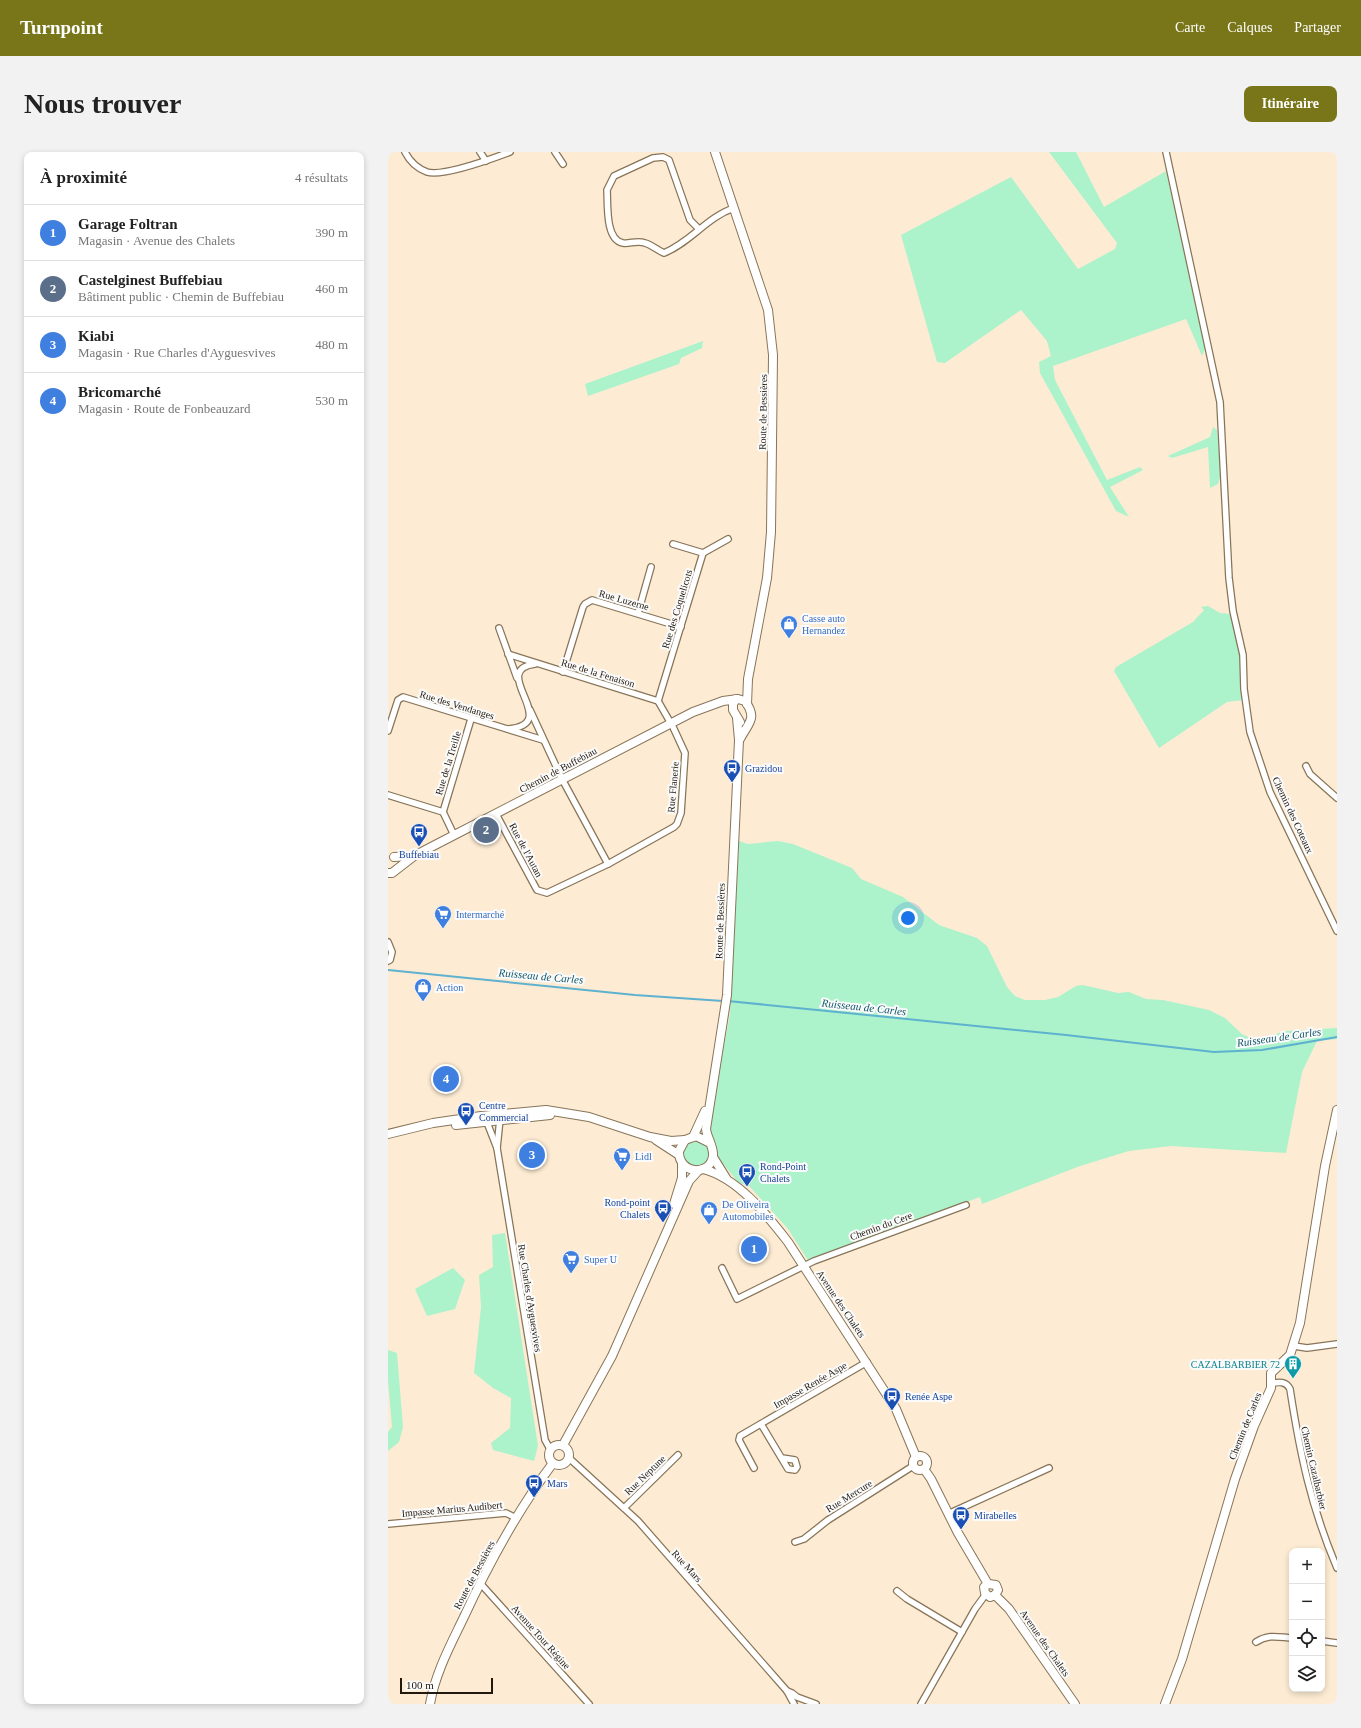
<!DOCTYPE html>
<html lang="fr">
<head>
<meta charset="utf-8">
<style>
  :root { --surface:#fff; --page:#f2f2f2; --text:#222; --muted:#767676; --line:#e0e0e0; --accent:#797519 }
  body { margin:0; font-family:"Times New Roman",serif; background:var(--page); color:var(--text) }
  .controls { position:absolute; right:12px; bottom:12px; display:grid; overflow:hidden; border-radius:8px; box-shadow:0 2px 6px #0003 }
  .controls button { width:36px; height:36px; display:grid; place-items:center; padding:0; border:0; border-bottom:1px solid var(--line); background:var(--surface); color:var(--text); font:20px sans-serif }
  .scale { position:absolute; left:12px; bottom:10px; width:93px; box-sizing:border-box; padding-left:4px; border:2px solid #21190e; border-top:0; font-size:11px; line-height:14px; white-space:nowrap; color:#21190e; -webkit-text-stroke:3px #fbfbfb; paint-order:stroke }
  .you { position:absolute; left:520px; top:766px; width:14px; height:14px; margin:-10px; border:3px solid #fff; border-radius:50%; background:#1a73e8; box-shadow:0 0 0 6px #1a73e833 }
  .badge { display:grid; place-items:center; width:26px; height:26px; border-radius:50%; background:var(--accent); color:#fff; font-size:13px; font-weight:700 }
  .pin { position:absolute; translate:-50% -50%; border:2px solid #fff; box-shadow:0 1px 4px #0006 }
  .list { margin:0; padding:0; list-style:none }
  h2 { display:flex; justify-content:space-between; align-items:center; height:52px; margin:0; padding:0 16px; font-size:17px }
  h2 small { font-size:13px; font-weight:400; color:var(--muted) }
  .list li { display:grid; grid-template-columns:26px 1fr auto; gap:12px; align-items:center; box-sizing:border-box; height:56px; padding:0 16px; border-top:1px solid var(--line) }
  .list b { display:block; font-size:15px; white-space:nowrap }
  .list p { margin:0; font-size:13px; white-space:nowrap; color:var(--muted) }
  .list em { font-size:13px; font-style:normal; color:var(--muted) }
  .icon { flex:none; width:22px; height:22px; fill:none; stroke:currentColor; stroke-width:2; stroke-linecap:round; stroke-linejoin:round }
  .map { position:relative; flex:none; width:949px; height:1552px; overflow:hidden; border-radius:8px }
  header { display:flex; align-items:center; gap:24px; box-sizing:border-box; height:56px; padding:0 20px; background:var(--accent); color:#fff }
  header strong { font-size:19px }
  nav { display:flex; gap:22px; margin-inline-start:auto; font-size:14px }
  .intro { display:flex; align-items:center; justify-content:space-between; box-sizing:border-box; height:96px; padding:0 24px }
  h1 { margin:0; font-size:28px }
  .button { padding:10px 18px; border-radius:8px; background:var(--accent); color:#fff; font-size:14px; font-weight:700 }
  main { display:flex; gap:24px; padding:0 24px }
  aside { flex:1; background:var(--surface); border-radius:8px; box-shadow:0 2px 6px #0003 }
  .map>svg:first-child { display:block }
  .green { fill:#acf2cb }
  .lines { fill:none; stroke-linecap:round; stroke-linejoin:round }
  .stream { stroke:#5eb1cf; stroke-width:2 }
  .street-casing { stroke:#887559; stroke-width:8 }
  .secondary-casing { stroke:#887559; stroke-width:10 }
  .street { stroke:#fff; stroke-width:5.5 }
  .secondary { stroke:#fff; stroke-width:8 }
  .labels { text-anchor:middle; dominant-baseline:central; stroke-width:4; stroke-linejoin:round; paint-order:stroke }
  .street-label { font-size:10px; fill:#21190e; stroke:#fbfbfb }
  .shop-label { font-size:10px; fill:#366cbe; stroke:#fbfbfb; text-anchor:start }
  .transit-label { font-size:10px; fill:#164399; stroke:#fbfbfb; text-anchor:start }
  .culture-label { font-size:10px; fill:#0d838f; stroke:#fbfbfb; text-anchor:end }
  .water-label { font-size:11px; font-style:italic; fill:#0e556a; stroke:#fbfbfb }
</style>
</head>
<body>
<header>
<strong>Turnpoint</strong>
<nav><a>Carte</a><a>Calques</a><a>Partager</a></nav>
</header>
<div class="intro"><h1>Nous trouver</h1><a class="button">Itinéraire</a></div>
<main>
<aside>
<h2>À proximité<small>4 résultats</small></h2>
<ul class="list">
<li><span class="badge" style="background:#3f7fe0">1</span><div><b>Garage Foltran</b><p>Magasin · Avenue des Chalets</p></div><em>390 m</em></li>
<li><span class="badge" style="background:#5c6f8a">2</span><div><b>Castelginest Buffebiau</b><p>Bâtiment public · Chemin de Buffebiau</p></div><em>460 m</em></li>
<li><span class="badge" style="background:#3f7fe0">3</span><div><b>Kiabi</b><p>Magasin · Rue Charles d'Ayguesvives</p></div><em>480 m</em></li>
<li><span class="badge" style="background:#3f7fe0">4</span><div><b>Bricomarché</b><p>Magasin · Route de Fonbeauzard</p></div><em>530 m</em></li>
</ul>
</aside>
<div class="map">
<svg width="949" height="1552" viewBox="0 0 949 1552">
  <rect width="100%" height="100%" fill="#fdecd3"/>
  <g class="green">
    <polygon points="661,0 688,0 716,55 778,19 817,197 814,204 798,167 665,214 667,228 719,328 752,315 755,318 722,335 741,365 728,359 652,221 651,210 663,204 659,189 633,158 557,211 549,210 513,83 623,25 690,117 727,97 729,91"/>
    <polygon points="315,189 314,196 293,206 291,212 200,244 197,232"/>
    <polygon points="825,275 829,278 833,321 830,332 822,336 820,295 784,306 780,304 822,285"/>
    <polygon points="820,454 832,461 842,462 853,510 855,548 839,550 771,596 726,519 728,515 805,470 816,458 813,455"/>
    <polygon points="351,689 360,692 390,689 405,692 464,716 473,727 515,745 551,773 589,786 599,794 619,835 627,844 637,848 657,848 670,845 688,834 695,833 730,841 741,840 758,847 775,848 821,858 837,866 854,882 864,887 872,887 897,879 949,876 949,887 929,889 914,920 898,1001 783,994 741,999 692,1014 594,1052 592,1045 421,1110 400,1077 362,1035 350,1030 331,1007 328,993 320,977 342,862"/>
    <circle cx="308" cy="1002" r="13"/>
    <polygon points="117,1081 150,1294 146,1309 105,1298 103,1291 122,1276 123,1246 105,1236 86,1221 93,1155 91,1123 105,1115 104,1083"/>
    <polygon points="65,1116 77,1128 67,1157 39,1164 27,1137"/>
    <polygon points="0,1198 9,1201 15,1275 11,1290 0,1299 0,1280 4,1275 0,1229"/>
  </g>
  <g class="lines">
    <g class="stream">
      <polyline points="0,818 247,843 335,849"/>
      <polyline points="340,849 678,883 826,900 874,898 949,885"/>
    </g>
    <defs>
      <g id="street">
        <path d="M 17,0 C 22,10 28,16 39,20 C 55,25 106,6 122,0"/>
        <polyline points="92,0 98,9"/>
        <polyline points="167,0 175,12"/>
        <polyline points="778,0 832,250 841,426 845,459 855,503 856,537 862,580 882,640 949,779"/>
        <path d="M 311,77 L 302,68 L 281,8 L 275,5 L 265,6 L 226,24 L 219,38 C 220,52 217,88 235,91 C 242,92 249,88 257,91 C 264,93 269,98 276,101 C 303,90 319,65 346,56"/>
        <polyline points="315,401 340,387"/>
        <polyline points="250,461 263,415"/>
        <polyline points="111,476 129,526"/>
        <polyline points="175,520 195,455 197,452 204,448 293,475"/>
        <polyline points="270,549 315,401 285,392"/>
        <polyline points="142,558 174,627 220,712"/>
        <path d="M 120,577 C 176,572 99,518 147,512"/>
        <polyline points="0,579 10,548 15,545 155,588"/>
        <polyline points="918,614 922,622 949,646"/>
        <polyline points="0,643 55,660 66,683"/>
        <polyline points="55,660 83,567"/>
        <polyline points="108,662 149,738 159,741 220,712 286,675 289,672 293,661 297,601 285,575 270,549 120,502"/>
        <polyline points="0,790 4,800 2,808 0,809"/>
        <polyline points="101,967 100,973 109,996 157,1288 162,1297"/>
        <polyline points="109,996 112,967"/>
        <polyline points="334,1116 349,1147 426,1109 578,1053"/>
        <polyline points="906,1194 919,1196 949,1192"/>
        <path d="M 884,1231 C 891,1230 898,1229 902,1237 C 912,1302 923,1355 949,1416"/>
        <polyline points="373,1272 400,1317 407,1318 409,1315 407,1308 394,1306"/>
        <polyline points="181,1306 250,1369 399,1539"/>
        <polyline points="366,1316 351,1288 352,1284 479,1210"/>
        <polyline points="236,1356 290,1303"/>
        <polyline points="560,1362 661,1316"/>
        <polyline points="0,1372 118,1361 128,1366"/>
        <polyline points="407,1390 416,1387 440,1368 525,1314"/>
        <polyline points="92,1431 201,1552"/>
        <polyline points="509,1439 519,1447 574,1480"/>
        <polyline points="934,1489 949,1491"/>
        <path d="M 868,1490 C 881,1482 889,1485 904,1486"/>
        <polyline points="406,1552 399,1539 404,1541 409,1545 428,1552"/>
        <polyline points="533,1552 587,1457 598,1442"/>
      </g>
      <g id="secondary">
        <polyline points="327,0 380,158 385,203 383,380 379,426 360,527 359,552"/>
        <polyline points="348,547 345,552 345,558 352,570"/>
        <polyline points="6,705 25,704"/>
        <path d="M 0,721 L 4,721 L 26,704 L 47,693 L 305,560 L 335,549 L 350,547 L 357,549 C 370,567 360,571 352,587"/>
        <polyline points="68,973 162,963"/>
        <polyline points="0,982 45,971 93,964 158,958 201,965 262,985 283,989 297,988"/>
        <polyline points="305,985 317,959"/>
        <polyline points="268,988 291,1003"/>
        <path d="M 320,990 L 308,984 L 297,988 L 291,999 C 290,1022 322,1025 325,1004 C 326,995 319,986 318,977 L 339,843 L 351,588 L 349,566"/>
        <polyline points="325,1005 338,1026"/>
        <path d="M 315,1017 C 350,1026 379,1063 400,1090 L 508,1257 L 528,1305"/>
        <polyline points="286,1052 294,1026 294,1012"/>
        <circle cx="171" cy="1303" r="10"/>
        <polyline points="175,1293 224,1204 301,1029 311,1018"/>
        <circle cx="532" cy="1311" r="7"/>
        <polyline points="536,1317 543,1327 570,1381 600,1432"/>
        <polyline points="600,1432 596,1435 597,1441 602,1445 607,1443"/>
        <polyline points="600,1432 608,1433 610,1438 607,1443"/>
        <polyline points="607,1443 621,1457 687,1552"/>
        <path d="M 42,1552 C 47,1522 62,1494 75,1467 C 100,1413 129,1359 165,1311"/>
        <polyline points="777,1552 794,1507 847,1327 866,1274 883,1236 883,1221 902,1203 912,1171 937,1014 949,958"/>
      </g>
    </defs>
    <use href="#street" class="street-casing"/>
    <use href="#secondary" class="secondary-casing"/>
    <use href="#street" class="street"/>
    <use href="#secondary" class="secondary"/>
  </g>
  <defs>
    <symbol id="shop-pin" viewBox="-11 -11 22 30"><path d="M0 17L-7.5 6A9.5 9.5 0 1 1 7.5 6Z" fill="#3f7fe0" stroke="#fbfbfb"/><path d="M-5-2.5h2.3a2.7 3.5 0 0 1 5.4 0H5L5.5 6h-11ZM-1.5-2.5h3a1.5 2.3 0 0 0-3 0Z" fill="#fff"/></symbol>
    <symbol id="bus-pin" viewBox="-11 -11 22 30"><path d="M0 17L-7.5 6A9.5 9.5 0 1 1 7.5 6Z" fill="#1a4fb4" stroke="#fbfbfb"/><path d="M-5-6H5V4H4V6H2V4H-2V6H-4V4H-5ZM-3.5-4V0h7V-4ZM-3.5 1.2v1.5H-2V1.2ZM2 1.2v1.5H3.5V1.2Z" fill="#fff"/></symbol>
    <symbol id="supermarket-pin" viewBox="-11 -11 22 30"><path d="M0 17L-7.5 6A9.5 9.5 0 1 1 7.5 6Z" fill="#3f7fe0" stroke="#fbfbfb"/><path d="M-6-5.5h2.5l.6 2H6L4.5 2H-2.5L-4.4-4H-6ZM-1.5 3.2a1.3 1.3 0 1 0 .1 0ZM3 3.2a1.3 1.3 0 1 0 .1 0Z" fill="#fff"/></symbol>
    <symbol id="building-pin" viewBox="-11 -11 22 30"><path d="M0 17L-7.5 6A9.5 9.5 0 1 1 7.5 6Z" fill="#0f9aa8" stroke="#fbfbfb"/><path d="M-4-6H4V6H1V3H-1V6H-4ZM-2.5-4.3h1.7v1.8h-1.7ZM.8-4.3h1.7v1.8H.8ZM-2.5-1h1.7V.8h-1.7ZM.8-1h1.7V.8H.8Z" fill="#fff"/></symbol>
  </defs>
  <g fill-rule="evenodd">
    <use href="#shop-pin" x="391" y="462" width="20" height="27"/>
    <use href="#bus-pin" x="334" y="606" width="20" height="27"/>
    <use href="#bus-pin" x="21" y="670" width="20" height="27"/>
    <use href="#supermarket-pin" x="45" y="752" width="20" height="27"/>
    <use href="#shop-pin" x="25" y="825" width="20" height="27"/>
    <use href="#bus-pin" x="68" y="949" width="20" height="27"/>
    <use href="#supermarket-pin" x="224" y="994" width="20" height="27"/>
    <use href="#bus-pin" x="349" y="1010" width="20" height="27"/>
    <use href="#bus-pin" x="265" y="1046" width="20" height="27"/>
    <use href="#shop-pin" x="311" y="1048" width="20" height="27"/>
    <use href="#supermarket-pin" x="173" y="1097" width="20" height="27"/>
    <use href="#building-pin" x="895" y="1202" width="20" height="27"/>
    <use href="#bus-pin" x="494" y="1234" width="20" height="27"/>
    <use href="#bus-pin" x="136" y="1321" width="20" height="27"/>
    <use href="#bus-pin" x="563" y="1353" width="20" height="27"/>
  </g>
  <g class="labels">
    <g class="street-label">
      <text transform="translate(375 260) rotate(-89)">Route de Bessières</text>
      <text transform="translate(236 448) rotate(16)">Rue Luzerne</text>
      <text transform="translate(289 457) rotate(-73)">Rue des Coquelicots</text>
      <text transform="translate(210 521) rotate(17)">Rue de la Fenaison</text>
      <text transform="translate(69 553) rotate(17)">Rue des Vendanges</text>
      <text transform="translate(60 611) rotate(-73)">Rue de la Treille</text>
      <text transform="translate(170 618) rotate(-28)">Chemin de Buffebiau</text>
      <text transform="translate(285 635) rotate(-85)">Rue Flanerie</text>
      <text transform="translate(905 663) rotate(65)">Chemin des Coteaux</text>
      <text transform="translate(138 698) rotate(62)">Rue de l'Autan</text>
      <text transform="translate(332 769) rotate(-88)">Route de Bessières</text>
      <text transform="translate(493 1074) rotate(-20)">Chemin du Cere</text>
      <text transform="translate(142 1146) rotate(81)">Rue Charles d'Ayguesvives</text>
      <text transform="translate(453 1152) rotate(56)">Avenue des Chalets</text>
      <text transform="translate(422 1233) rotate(-30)">Impasse Renée Aspe</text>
      <text transform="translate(857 1274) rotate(-68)">Chemin de Carles</text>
      <text transform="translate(926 1316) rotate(77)">Chemin Cazalbarbier</text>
      <text transform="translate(257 1323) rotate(-44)">Rue Neptune</text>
      <text transform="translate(461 1344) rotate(-32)">Rue Mercure</text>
      <text transform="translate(64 1357) rotate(-5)">Impasse Marius Audibert</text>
      <text transform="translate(299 1414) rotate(48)">Rue Mars</text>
      <text transform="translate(86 1423) rotate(-62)">Route de Bessières</text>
      <text transform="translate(153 1485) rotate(48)">Avenue Tour Régine</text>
      <text transform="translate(657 1491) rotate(55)">Avenue des Chalets</text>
    </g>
    <g class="shop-label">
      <text x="414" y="466">Casse auto<tspan x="414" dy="12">Hernandez</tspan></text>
      <text x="68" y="762">Intermarché</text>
      <text x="48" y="835">Action</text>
      <text x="247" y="1004">Lidl</text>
      <text x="334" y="1052">De Oliveira<tspan x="334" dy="12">Automobiles</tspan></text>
      <text x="196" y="1107">Super U</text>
    </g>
    <g class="transit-label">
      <text x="357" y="616">Grazidou</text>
      <text x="31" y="702" text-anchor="middle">Buffebiau</text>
      <text x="91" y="953">Centre<tspan x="91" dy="12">Commercial</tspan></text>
      <text x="372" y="1014">Rond-Point<tspan x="372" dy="12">Chalets</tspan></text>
      <text x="262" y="1050" text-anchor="end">Rond-point<tspan x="262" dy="12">Chalets</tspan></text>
      <text x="517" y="1244">Renée Aspe</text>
      <text x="159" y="1331">Mars</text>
      <text x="586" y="1363">Mirabelles</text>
    </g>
    <g class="culture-label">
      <text x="892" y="1212">CAZALBARBIER 72</text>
    </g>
    <g class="water-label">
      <text transform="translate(153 824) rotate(5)">Ruisseau de Carles</text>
      <text transform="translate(476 855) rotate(6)">Ruisseau de Carles</text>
      <text transform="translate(891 885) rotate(-8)">Ruisseau de Carles</text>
    </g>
  </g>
</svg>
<div class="controls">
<button>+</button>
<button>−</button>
<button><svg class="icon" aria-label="locate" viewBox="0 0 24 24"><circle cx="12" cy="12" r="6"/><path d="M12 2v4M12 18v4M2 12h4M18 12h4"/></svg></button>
<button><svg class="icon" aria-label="layers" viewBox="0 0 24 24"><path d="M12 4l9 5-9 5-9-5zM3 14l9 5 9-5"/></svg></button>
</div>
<div class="scale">100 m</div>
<div class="you"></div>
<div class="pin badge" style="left:366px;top:1097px;background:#3f7fe0">1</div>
<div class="pin badge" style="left:98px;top:678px;background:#5c6f8a">2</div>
<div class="pin badge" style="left:144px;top:1003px;background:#3f7fe0">3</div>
<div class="pin badge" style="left:58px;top:927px;background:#3f7fe0">4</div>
</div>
</main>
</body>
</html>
